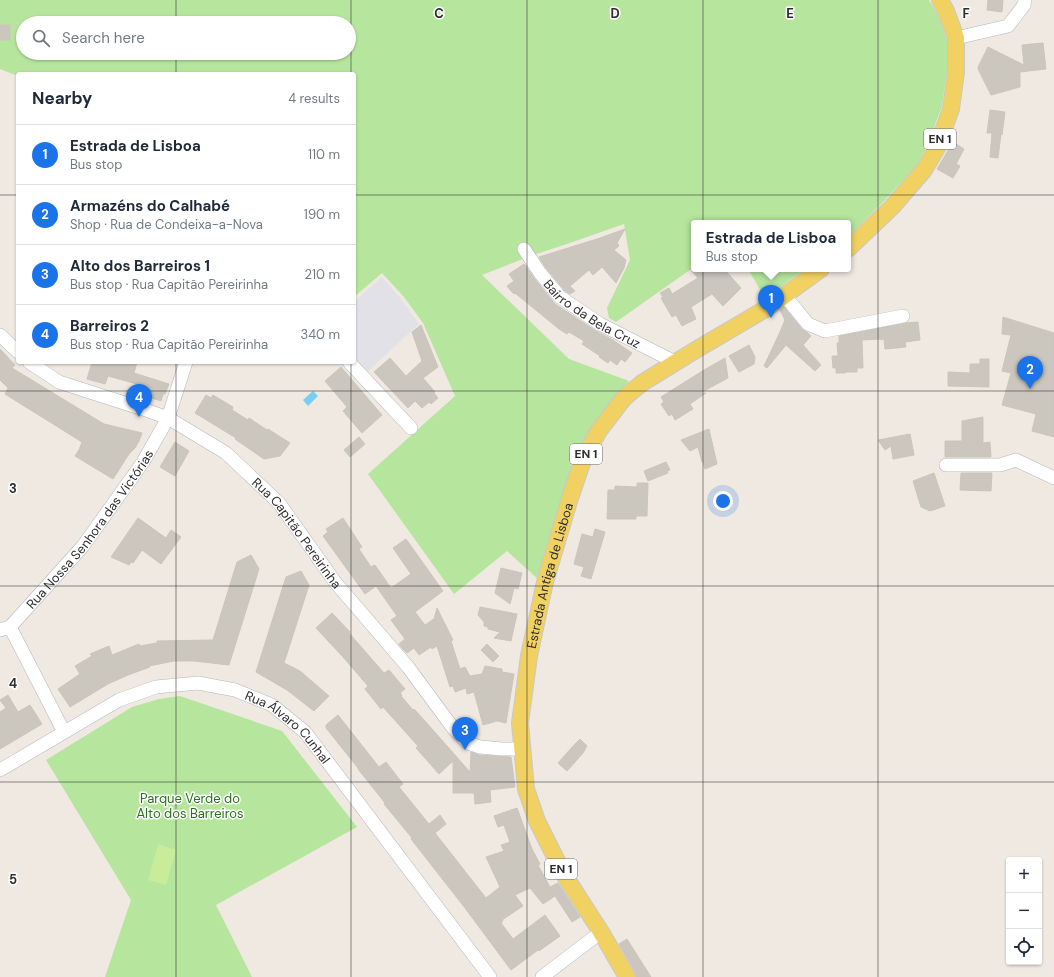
<!DOCTYPE html>
<html lang="en">
<head>
<meta charset="utf-8">
<style>
  :root { --surface:#fff; --page:#f2f2f3; --text:#1f2937; --muted:#747a83; --line:#e0e1e3; --accent:#1a73e8 }
  body { margin:0; font-family:"DM Sans",sans-serif; background:var(--page); color:var(--text) }
  .controls { position:absolute; right:12px; bottom:12px; display:grid; overflow:hidden; border-radius:4px; box-shadow:0 1px 3px #0004 }
  .controls button { width:36px; height:36px; display:grid; place-items:center; padding:0; border:0; border-bottom:1px solid var(--line); background:var(--surface); color:var(--text); font:20px sans-serif }
  .you { position:absolute; left:723px; top:501px; width:14px; height:14px; margin:-10px; border:3px solid #fff; border-radius:50%; background:#1a73e8; box-shadow:0 0 0 6px #1a73e833 }
  .badge { display:grid; place-items:center; width:26px; height:26px; border-radius:50%; background:var(--accent); color:#fff; font-size:13px; font-weight:700 }
  .pin { position:absolute; translate:-50% -33px; filter:drop-shadow(0 1px 2px #0008) }
  .pin::after { content:''; position:absolute; top:21px; width:14px; height:12px; background:inherit; clip-path:polygon(0 0,100% 0,50% 100%) }
  .popup { position:absolute; left:691px; top:220px; width:160px; height:52px; box-sizing:border-box; display:grid; place-content:center; border-radius:4px; background:var(--surface); filter:drop-shadow(0 1px 3px #0005); font-size:13px; white-space:nowrap; color:var(--muted) }
  .popup b { font-size:15px; color:var(--text) }
  .popup::after { content:''; position:absolute; left:50%; top:100%; margin-left:-8px; border:8px solid transparent; border-top-color:var(--surface) }
  .list { margin:0; padding:0; list-style:none }
  h2 { display:flex; justify-content:space-between; align-items:center; height:52px; margin:0; padding:0 16px; font-size:17px }
  h2 small { font-size:13px; font-weight:400; color:var(--muted) }
  .list li { display:grid; grid-template-columns:26px 1fr auto; gap:12px; align-items:center; box-sizing:border-box; height:60px; padding:0 16px; border-top:1px solid var(--line) }
  .list b { display:block; font-size:15px; white-space:nowrap }
  .list p { margin:0; font-size:13px; white-space:nowrap; color:var(--muted) }
  .list em { font-size:13px; font-style:normal; color:var(--muted) }
  .icon { flex:none; width:22px; height:22px; fill:none; stroke:currentColor; stroke-width:2; stroke-linecap:round; stroke-linejoin:round }
  .map { position:relative; flex:none; width:1054px; height:977px; overflow:hidden }
  .search { position:absolute; background:var(--surface); box-shadow:0 1px 3px #0004; left:16px; top:16px; width:340px; height:44px; display:flex; align-items:center; gap:10px; box-sizing:border-box; padding:0 14px; border-radius:22px; color:var(--muted); font-size:15px }
  .panel { position:absolute; background:var(--surface); box-shadow:0 1px 3px #0004; left:16px; top:72px; width:340px; height:292px; border-radius:4px }
  .map>svg:first-child { display:block }
  .industrial { fill:#e3e1e8 }
  .green { fill:#b6e59e; fill-rule:evenodd }
  .pitch { fill:#c9ec9a }
  .water { fill:#75cff0 }
  .building { fill:#cbc7bf; stroke:#cbc5ba }
  .lines { fill:none; stroke-linecap:round; stroke-linejoin:round }
  .minor-casing { stroke:#b4b7c1; stroke-width:14 }
  .major-casing { stroke:#c9c9c9; stroke-width:18 }
  .minor { stroke:#fff; stroke-width:13 }
  .major { stroke:#f2d163; stroke-width:16 }
  .grid { fill:none; stroke:#2e2e2e; stroke-width:1; stroke-opacity:0.55 }
  .labels { text-anchor:middle; dominant-baseline:central; stroke-width:3; stroke-linejoin:round; paint-order:stroke }
  .shield { fill:#fff; stroke:#6d6d6d; stroke-width:1 }
  .shield-label { font-size:12px; font-weight:bold; fill:#2e2e2e }
  .street-label { font-size:13px; fill:#2e2e2e; stroke:#fff }
  .park-label { font-size:13px; fill:#2c6e1b; stroke:#fff }
  .grid-label { font-size:13px; text-anchor:middle; font-weight:bold; fill:#2e2e2e; stroke:#fff; stroke-width:3; stroke-linejoin:round; paint-order:stroke }
</style>
</head>
<body>
<div class="map">
<svg width="1054" height="977" viewBox="0 0 1054 977">
  <rect width="100%" height="100%" fill="#efe9e1"/>
  <polygon class="industrial" points="382,277 401,299 419,324 368,371 362,370 354,361 354,302"/>
  <g class="green">
    <path d="M 0,0 L 929,0 L 938,15 L 947,40 L 947,71 L 942,106 L 928,144 L 917,165 L 885,200 L 848,237 L 848,223 L 694,223 L 694,267 L 616,322 L 609,318 L 607,308 L 630,260 L 624,224 L 564,245 L 533,255 L 482,275 L 569,359 L 629,381 L 592,427 L 575,460 L 563,495 L 544,556 L 539,580 L 507,551 L 454,594 L 368,474 L 455,396 L 423,323 L 404,297 L 382,273 L 354,297 L 354,74 L 18,74 L 18,76 L 0,69 ZM 23,23 L 349,23 L 349,53 L 23,53 Z"/>
    <polygon points="748,269 805,269 765,298"/>
    <polygon points="180,696 282,731 357,827 216,905 252,977 105,977 131,900 46,760 132,707 159,699"/>
  </g>
  <polygon class="pitch" points="158,844 176,850 166,885 148,880"/>
  <polygon class="water" points="313,391 318,396 308,406 303,400"/>
  <g class="building">
    <polygon points="988,0 1003,0 1002,12 987,10"/>
    <rect x="0" y="25" width="10" height="15"/>
    <polygon points="1043,43 1046,69 1020,72 1020,87 991,95 978,69 978,67 988,47 1024,65 1022,45"/>
    <polygon points="990,110 1005,112 1002,135 1001,134 998,158 990,157 992,133 987,133"/>
    <polygon points="953,142 964,149 956,164 960,166 953,178 937,169"/>
    <polygon points="625,229 617,243 619,246 614,250 626,260 624,268 616,283 602,267 593,275 589,270 570,286 575,291 570,294 565,291 546,268 539,257 597,239"/>
    <polygon points="524,264 534,278 555,304 596,331 613,340 632,353 625,362 621,359 617,365 610,360 608,363 599,357 600,356 582,344 584,341 569,332 567,334 559,329 515,293 514,294 511,291 507,286 514,281 509,274"/>
    <polygon points="690,269 724,269 741,288 723,306 712,294 691,307 696,319 682,326 676,315 672,317 661,298 663,297 660,293 669,288 672,294 698,278"/>
    <polygon points="784,307 802,329 808,333 811,336 803,345 821,365 815,371 786,345 767,368 764,366 780,332 785,320 780,310"/>
    <polygon points="1003,317 1054,333 1054,437 1032,431 1036,414 1002,405 1011,373 1002,371 1011,335 1002,334"/>
    <polygon points="918,322 920,340 905,342 906,347 885,349 884,339 881,340 881,339 862,340 863,368 857,368 857,372 845,372 845,373 836,373 836,368 833,368 832,356 838,356 837,343 839,343 839,336 906,323"/>
    <polygon points="421,325 438,367 423,378 435,392 434,393 438,398 431,404 429,402 422,408 415,401 408,408 374,372 390,358 406,376 422,361 412,332"/>
    <polygon points="749,345 755,357 754,364 739,372 729,356"/>
    <polygon points="0,349 15,365 12,368 104,424 142,433 139,441 135,448 129,454 113,479 75,456 79,450 82,442 5,394 8,388 0,380"/>
    <polygon points="725,358 728,378 700,393 706,393 690,404 693,409 675,420 672,414 669,416 661,404 664,402 661,397 704,370"/>
    <polygon points="980,359 989,359 989,387 948,386 948,372 970,373 970,364 980,364"/>
    <polygon points="92,362 137,362 134,373 169,384 165,394 163,394 161,401 136,393 137,390 135,389 137,384 108,376 105,384 87,379"/>
    <polygon points="341,367 382,415 362,433 343,411 347,407 325,381"/>
    <polygon points="206,395 211,398 213,395 233,407 232,410 248,420 249,418 267,430 268,429 290,443 280,456 264,459 235,439 236,438 195,413"/>
    <polygon points="983,417 983,443 990,442 991,457 945,457 945,441 962,441 962,421"/>
    <polygon points="709,429 717,464 705,469 703,462 702,462 698,447 690,451 681,440"/>
    <polygon points="910,434 914,455 893,459 891,446 885,450 878,440"/>
    <polygon points="359,437 365,444 350,457 344,450"/>
    <polygon points="175,442 189,451 175,476 160,467"/>
    <polygon points="666,462 670,470 667,471 668,473 648,481 644,471"/>
    <polygon points="934,473 945,506 930,511 921,507 913,481"/>
    <polygon points="961,473 992,473 991,491 960,490"/>
    <polygon points="637,483 648,483 647,516 636,516 636,519 607,519 608,490 615,490 615,486 637,487"/>
    <polygon points="138,518 166,538 171,530 181,537 161,564 142,550 133,563 131,562 129,565 111,557"/>
    <polygon points="343,518 362,547 359,549 371,567 375,565 391,588 411,574 393,548 406,539 443,591 415,612 425,625 434,619 437,608 453,640 451,641 460,669 465,667 470,676 482,674 485,666 502,669 502,672 514,674 506,723 497,721 483,725 474,692 467,694 466,688 455,692 453,686 450,687 437,646 432,649 431,647 419,655 414,648 407,653 402,648 399,644 405,639 391,620 397,616 376,586 365,594 323,536 328,532 326,529"/>
    <polygon points="595,529 605,532 591,579 581,576 584,567 574,564 582,534 593,537"/>
    <polygon points="251,555 259,569 229,665 194,661 174,661 149,666 150,667 128,675 108,684 70,707 58,689 80,674 75,666 92,656 90,654 109,646 112,655 139,644 140,646 157,643 157,641 213,640 237,562"/>
    <polygon points="501,568 522,573 518,589 514,588 510,604 495,593"/>
    <polygon points="301,571 309,585 284,663 300,671 329,696 314,711 287,690 256,672 286,577"/>
    <polygon points="480,607 517,614 511,641 494,638 500,632 488,629 488,627 484,626 484,622 478,615"/>
    <polygon points="332,613 350,632 349,633 384,673 389,670 405,689 400,693 402,695 401,696 413,710 414,709 425,721 470,772 471,752 479,755 511,757 515,787 490,790 491,802 475,804 474,793 453,793 453,761 439,774 416,748 418,746 383,707 381,709 365,689 368,686 343,657 316,628"/>
    <polygon points="487,644 499,656 493,662 481,650"/>
    <polygon points="8,695 18,712 30,705 42,724 0,749 0,712 6,708 0,700"/>
    <polygon points="338,715 379,767 386,762 403,784 399,787 429,824 440,815 446,824 435,833 486,898 500,887 486,857 504,851 501,845 510,842 504,825 498,827 494,816 517,808 532,849 540,864 538,865 550,887 558,883 580,917 572,922 555,896 543,904 530,888 515,895 523,906 502,920 503,921 501,923 513,939 545,915 560,936 539,951 538,950 511,970 465,908 411,839 412,838 384,804 385,803 358,769 358,768 326,728 326,725"/>
    <polygon points="580,739 587,746 583,753 567,771 558,763 574,745"/>
    <polygon points="627,939 651,977 637,977 636,976 635,972 619,944"/>
  </g>
  <g class="lines">
    <defs>
      <g id="minor">
        <polyline points="956,38 1008,26 1024,5 1025,0"/>
        <path id="s1" d="M 524,249 L 540,273 L 560,297 L 600,324 L 675,362"/>
        <polyline points="785,296 808,324 825,331 903,316"/>
        <polyline points="0,335 18,352"/>
        <path id="s2" d="M 29,362 L 59,382 L 143,409 L 168,418 L 226,453 L 279,503 L 335,582 L 408,667 L 453,728 L 468,743 L 480,747 L 502,749 L 522,749"/>
        <polyline points="349,362 411,428"/>
        <polyline points="946,465 1000,465 1016,460 1054,478"/>
        <polyline points="10,627 64,732"/>
        <path id="s3" d="M 0,630 L 10,627 L 83,546 L 143,462 L 168,418 L 186,362"/>
        <path id="s4" d="M 0,770 L 119,700 L 156,687 L 198,683 L 235,690 L 272,705 L 305,732 L 490,977"/>
        <polyline points="542,977 601,932"/>
      </g>
      <g id="major">
        <polyline points="848,249 892,207 924,170 937,148 951,109 956,72 956,38 946,11 940,0"/>
        <path id="s5" d="M 627,977 L 601,932 L 563,873 L 537,821 L 526,789 L 520,723 L 529,656 L 545,582 L 570,498 L 582,463 L 598,432 L 624,398 L 642,383 L 694,351 L 767,308 L 821,269"/>
      </g>
    </defs>
    <use href="#minor" class="minor-casing"/>
    <use href="#major" class="major-casing"/>
    <use href="#minor" class="minor"/>
    <use href="#major" class="major"/>
  </g>
  <path class="grid" d="M 176,0 L 176,23M 351,0 L 351,74M 527,0 L 527,977M 703,0 L 703,977M 878,0 L 878,977M 176,53 L 176,74M 0,195 L 18,195M 354,195 L 1054,195M 176,362 L 176,977M 351,362 L 351,977M 0,391 L 1054,391M 0,586 L 1054,586M 0,782 L 1054,782"/>
  <g class="labels">
    <g class="shield">
      <rect x="924" y="129" width="32" height="20" rx="3"/>
      <rect x="570" y="444" width="32" height="20" rx="3"/>
      <rect x="545" y="859" width="32" height="20" rx="3"/>
    </g>
    <g class="shield-label">
      <text x="940" y="139">EN 1</text>
      <text x="586" y="454">EN 1</text>
      <text x="561" y="869">EN 1</text>
    </g>
    <g class="street-label">
      <text stroke="none"><textPath href="#s1" startOffset="96">Bairro da Bela Cruz</textPath></text>
      <text stroke="none"><textPath href="#s3" startOffset="137">Rua Nossa Senhora das Victórias</textPath></text>
      <text stroke="none"><textPath href="#s2" startOffset="326">Rua Capitão Pereirinha</textPath></text>
      <text stroke="none"><textPath href="#s5" startOffset="431">Estrada Antiga de Lisboa</textPath></text>
      <text stroke="none"><textPath href="#s4" startOffset="323">Rua Álvaro Cunhal</textPath></text>
    </g>
    <g class="park-label">
      <text x="190" y="798">Parque Verde do<tspan x="190" dy="15">Alto dos Barreiros</tspan></text>
    </g>
  </g>
  <g class="grid-label">
    <text x="439" y="18">C</text>
    <text x="615" y="18">D</text>
    <text x="790" y="18">E</text>
    <text x="966" y="18">F</text>
    <text x="13" y="493">3</text>
    <text x="13" y="688">4</text>
    <text x="13" y="884">5</text>
  </g>
</svg>
<div class="controls">
<button>+</button>
<button>−</button>
<button><svg class="icon" aria-label="locate" viewBox="0 0 24 24"><circle cx="12" cy="12" r="6"/><path d="M12 2v4M12 18v4M2 12h4M18 12h4"/></svg></button>
</div>
<div class="you"></div>
<div class="pin badge" style="left:771px;top:318px">1</div>
<div class="popup"><b>Estrada de Lisboa</b>Bus stop</div>
<div class="pin badge" style="left:1030px;top:389px">2</div>
<div class="pin badge" style="left:465px;top:750px">3</div>
<div class="pin badge" style="left:139px;top:417px">4</div>
<div class="search"><svg class="icon" aria-label="search" viewBox="0 0 24 24"><circle cx="10" cy="10" r="6"/><path d="M15 15l6 6"/></svg>Search here</div>
<section class="panel">
<h2>Nearby<small>4 results</small></h2>
<ul class="list">
<li><span class="badge">1</span><div><b>Estrada de Lisboa</b><p>Bus stop</p></div><em>110 m</em></li>
<li><span class="badge">2</span><div><b>Armazéns do Calhabé</b><p>Shop · Rua de Condeixa-a-Nova</p></div><em>190 m</em></li>
<li><span class="badge">3</span><div><b>Alto dos Barreiros 1</b><p>Bus stop · Rua Capitão Pereirinha</p></div><em>210 m</em></li>
<li><span class="badge">4</span><div><b>Barreiros 2</b><p>Bus stop · Rua Capitão Pereirinha</p></div><em>340 m</em></li>
</ul>
</section>
</div>
</body>
</html>
